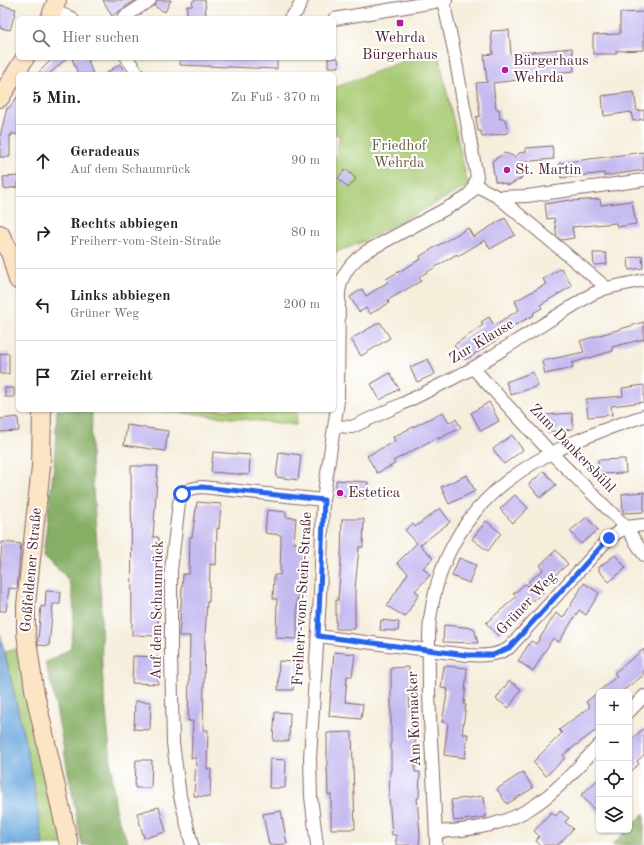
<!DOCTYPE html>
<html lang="de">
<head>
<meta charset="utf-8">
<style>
  :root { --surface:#fff; --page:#f6f6f6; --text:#202124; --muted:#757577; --line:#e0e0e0 }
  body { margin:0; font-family:"Old Standard TT",serif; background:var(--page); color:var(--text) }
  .controls { position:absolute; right:12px; bottom:12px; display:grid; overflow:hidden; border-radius:6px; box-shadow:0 1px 3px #0004 }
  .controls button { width:36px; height:36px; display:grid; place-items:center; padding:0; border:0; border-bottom:1px solid var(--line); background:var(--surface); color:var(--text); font:20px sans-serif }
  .stop { position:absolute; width:12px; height:12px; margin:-9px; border:3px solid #2563eb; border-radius:50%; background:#fff }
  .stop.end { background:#2563eb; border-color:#fff; box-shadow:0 1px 4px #0008 }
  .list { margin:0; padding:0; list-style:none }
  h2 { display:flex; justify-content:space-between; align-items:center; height:52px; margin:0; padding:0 16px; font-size:17px }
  h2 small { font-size:13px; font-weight:400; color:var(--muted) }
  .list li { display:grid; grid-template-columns:26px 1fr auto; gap:12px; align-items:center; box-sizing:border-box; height:72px; padding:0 16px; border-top:1px solid var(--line) }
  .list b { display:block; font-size:15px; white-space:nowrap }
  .list p { margin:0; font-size:13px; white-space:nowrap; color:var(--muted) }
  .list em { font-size:13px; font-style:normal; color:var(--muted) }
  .icon { flex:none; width:22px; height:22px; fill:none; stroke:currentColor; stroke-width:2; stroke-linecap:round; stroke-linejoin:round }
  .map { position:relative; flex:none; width:644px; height:845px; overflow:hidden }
  .search { position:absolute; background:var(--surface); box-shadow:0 1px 3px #0004; left:16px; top:16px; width:320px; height:44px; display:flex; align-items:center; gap:10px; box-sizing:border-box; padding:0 14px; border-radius:6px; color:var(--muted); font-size:15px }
  .panel { position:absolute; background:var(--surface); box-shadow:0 1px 3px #0004; left:16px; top:72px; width:320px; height:340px; border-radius:6px }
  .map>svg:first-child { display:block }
  .green { fill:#a8ca73; stroke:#79744f }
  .forest { fill:#86ae65; stroke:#686648 }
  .water { fill:#6eaadf; stroke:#5c6485 }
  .building { fill:#c4baf0 }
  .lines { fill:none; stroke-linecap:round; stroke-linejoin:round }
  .minor-casing { stroke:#866769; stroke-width:14 }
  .secondary-casing { stroke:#866769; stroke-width:20 }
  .minor { stroke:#fff; stroke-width:12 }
  .secondary { stroke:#fce5c4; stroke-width:18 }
  .route { stroke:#2563eb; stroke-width:5 }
  .poi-dot { fill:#b5179e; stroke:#fff; stroke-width:1.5 }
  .labels { text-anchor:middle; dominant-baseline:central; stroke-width:4; stroke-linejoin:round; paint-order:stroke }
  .poi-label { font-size:15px; fill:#4a1f2b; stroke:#fff; text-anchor:start }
  .park-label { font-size:15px; fill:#6b5b44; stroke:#fff }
  .street-label { font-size:15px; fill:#4a1f2b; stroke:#fff }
</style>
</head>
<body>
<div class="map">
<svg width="644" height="845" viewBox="0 0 644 845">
  <rect width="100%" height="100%" fill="#fff"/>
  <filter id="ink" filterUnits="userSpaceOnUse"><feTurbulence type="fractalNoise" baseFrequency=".025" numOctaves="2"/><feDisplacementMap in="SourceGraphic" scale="8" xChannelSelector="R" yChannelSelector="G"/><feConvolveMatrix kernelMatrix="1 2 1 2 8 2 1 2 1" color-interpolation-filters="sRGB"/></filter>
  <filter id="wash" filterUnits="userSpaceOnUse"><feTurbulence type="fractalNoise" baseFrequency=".012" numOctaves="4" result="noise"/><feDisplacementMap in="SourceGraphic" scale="16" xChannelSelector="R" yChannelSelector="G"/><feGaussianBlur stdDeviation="0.9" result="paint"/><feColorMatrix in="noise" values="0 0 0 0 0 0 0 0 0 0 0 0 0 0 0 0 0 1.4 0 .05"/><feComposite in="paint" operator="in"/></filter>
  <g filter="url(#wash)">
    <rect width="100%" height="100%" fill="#f5eedb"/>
    <g class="green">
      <polygon points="437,48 468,186 362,242 334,253 334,164 340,136 334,134 334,88"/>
      <polygon points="158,410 297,410 296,425"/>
      <polygon points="18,649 66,845 43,845 31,768 5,652"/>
    </g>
    <g class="forest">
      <path d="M 57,410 L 92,410 L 91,460 L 101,601 L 102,670 L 116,813 L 129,845 L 82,845 L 52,687 L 45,663 L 70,649 C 74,632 76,598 69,582 C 64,572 51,563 43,555 L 54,465 Z"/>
      <polygon points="644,813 644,845 612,845 627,830 629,830 629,828"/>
    </g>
    <polygon class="water" points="0,633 31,768 43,845 2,845 0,836"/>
    <g id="blocks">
      <g class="building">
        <polygon points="103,0 136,0 112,16"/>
        <polygon points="157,0 171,0 165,12 154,6"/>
        <polygon points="193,0 205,0 206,18 187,18 187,6 192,6"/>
        <polygon points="0,5 16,9 10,30 0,28"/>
        <polygon points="644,12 644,50 616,51 616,54 593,54 593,35 620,34 620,13"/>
        <polygon points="509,30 511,54 572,48 574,71 518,76 518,80 493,83 496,109 499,109 500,119 505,119 508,133 482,137 481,131 478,131 476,117 480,116 476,83 487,82 484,55 493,54 491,31"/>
        <polygon points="53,58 67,58 49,74 37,74"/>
        <polygon points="72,58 87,58 93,74 78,74"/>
        <polygon points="180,58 274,58 277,59 277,69 180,65"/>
        <polygon points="328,58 338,58 339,67 328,67"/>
        <polygon points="120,64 126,74 105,74"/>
        <polygon points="634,92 637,111 644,110 644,119 633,121 631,112 604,116 602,96"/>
        <polygon points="18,96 18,135 12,133 12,136 10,135 10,157 0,157 0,136 7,108 9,108"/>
        <polygon points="552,146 554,159 519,162 522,178 509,185 495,181 492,161 505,153 516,157 519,153 526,152 526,148"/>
        <polygon points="644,152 644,170 604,176 604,173 561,178 559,163"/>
        <polygon points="346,169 356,179 348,188 338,178"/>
        <polygon points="18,176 18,187 4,189 3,177"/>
        <polygon points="600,199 601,205 632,201 636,224 617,227 616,223 572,227 574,238 561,240 557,237 554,218 547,219 545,204 570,200 571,201"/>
        <polygon points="505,218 515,235 490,249 485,240 458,256 457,254 419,277 421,281 388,300 389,303 370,314 366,308 359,312 350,297 362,289 366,296 388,282 386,279 421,259 420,256 468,228 473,237"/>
        <polygon points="593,253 606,253 607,264 594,265"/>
        <polygon points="642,256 643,268 629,270 628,258"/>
        <polygon points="561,268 572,286 540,305 542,308 533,313 534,315 500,333 503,336 465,360 454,345 483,325 481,322 489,317 494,325 519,310 515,301 546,284 543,279"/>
        <polygon points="380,322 390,338 361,356 351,339"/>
        <polygon points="644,322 644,339 612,347 613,351 572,363 573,368 545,374 542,361 584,352 580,341"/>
        <polygon points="9,353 9,374 0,374 0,354"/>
        <polygon points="428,359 435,374 417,382 410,367"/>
        <polygon points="533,372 538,386 511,395 506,382"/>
        <polygon points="390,373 399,389 380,400 371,384"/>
        <polygon points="644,385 644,402 611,406 612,415 588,417 586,399 623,396 622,388"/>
        <rect x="5" y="388" width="9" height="9"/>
        <polygon points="489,402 499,421 481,431 471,413"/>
        <polygon points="443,412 449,422 456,419 461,428 438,439 438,437 393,461 395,464 377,473 367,456 395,441 393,437"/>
        <polygon points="572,413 573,429 547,432 545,415"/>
        <polygon points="18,417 19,431 0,432 0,419"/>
        <polygon points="127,425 168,431 165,451 124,445"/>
        <polygon points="512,435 523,450 504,464 493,449"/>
        <polygon points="213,452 250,455 249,475 211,472"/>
        <polygon points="279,452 301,455 298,480 276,477"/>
        <polygon points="625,459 626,473 598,474 598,460"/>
        <polygon points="131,466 158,466 153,537 158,537 158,636 132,635"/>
        <polygon points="544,471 556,485 540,498 529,484"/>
        <polygon points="467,475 475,491 449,504 441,487"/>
        <polygon points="336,480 368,482 367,498 336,496"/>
        <polygon points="644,492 644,512 623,513 622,494"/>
        <polygon points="515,495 528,508 513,523 500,509"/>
        <polygon points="197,502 221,504 219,529 217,528 216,565 210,564 209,602 207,602 205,637 203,730 208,730 207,769 211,769 210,797 194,796 196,758 191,758 193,721 188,721 190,636 179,636 183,574 189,574 190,537 192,537"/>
        <polygon points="440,508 450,522 420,545 433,558 423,568 430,575 415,591 419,594 405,617 387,606 408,573 397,563 417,543 405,530 413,524 415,527"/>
        <polygon points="267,510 286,512 286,517 296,518 294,543 303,543 297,601 297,639 276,638 277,599 273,599 274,575 280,575 281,535 265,533"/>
        <polygon points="587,517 598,530 581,544 570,531"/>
        <polygon points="342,519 364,519 363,547 359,547 355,589 355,629 336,629 336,600 338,600 341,560"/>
        <polygon points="486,521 501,533 488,551 472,539"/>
        <polygon points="2,542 21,544 17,589 9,588 6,611 0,611 0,569"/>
        <polygon points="556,550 568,564 538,590 544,592 514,616 517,619 498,636 486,623 516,597 513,594 525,584 537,589 528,582 543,570 540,565"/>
        <polygon points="615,555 626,568 609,582 599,571 599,567"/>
        <polygon points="459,558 476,565 469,583 452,576"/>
        <polygon points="584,583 599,593 586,615 579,610 559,642 553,638 533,671 518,661 531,641 536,644 556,613 563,618"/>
        <polygon points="46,591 61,592 60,604 53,604 49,646 38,645 38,640 41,606 45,607"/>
        <polygon points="381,620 399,622 398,631 380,630"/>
        <polygon points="444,625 474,628 478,643 443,642"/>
        <polygon points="644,649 644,675 621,692 599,692 599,728 563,755 565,758 546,776 533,762 562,733 559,730 590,707 586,702 617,676 614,673"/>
        <polygon points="334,652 355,654 352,676 347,676 345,702 363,704 361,719 329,716"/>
        <polygon points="133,656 159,657 158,684 132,683"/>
        <polygon points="279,661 294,662 293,690 278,690"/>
        <polygon points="444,666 467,668 464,705 466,705 462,734 468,734 465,758 444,755 448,723 442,722 448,689 441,688"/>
        <polygon points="409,667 409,678 414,678 414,692 409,692 411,734 415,734 415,772 420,772 419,798 417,798 420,834 419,845 396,845 396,835 392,835 389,797 390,771 391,771 391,668"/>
        <polygon points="509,681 521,689 509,708 496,699"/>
        <polygon points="135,701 151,702 150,730 134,729"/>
        <polygon points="275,712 290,713 289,741 273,741"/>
        <polygon points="644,728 644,755 637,761 639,764 629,773 629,742"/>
        <polygon points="352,732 355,829 331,829 331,794 328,795 327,764 327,733"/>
        <polygon points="270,759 286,760 285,788 269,788"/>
        <polygon points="136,760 152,760 151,788 135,788"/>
        <polygon points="523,772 533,788 507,804 497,789"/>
        <polygon points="599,779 599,815 581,795"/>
        <polygon points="484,796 486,817 454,821 451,800"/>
        <polygon points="159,807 166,832 144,838 137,813"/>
        <polygon points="281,811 287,844 269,845 263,814"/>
        <polygon points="560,811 569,818 565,822 573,829 558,845 540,845 536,841 539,836 534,831 551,812 556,816"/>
      </g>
    </g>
  </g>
  <g filter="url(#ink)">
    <use href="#blocks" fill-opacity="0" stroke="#866769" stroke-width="1"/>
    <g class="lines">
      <defs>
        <g id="minor">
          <polyline points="53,11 72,18"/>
          <polyline points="123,18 150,0"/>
          <polyline points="290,18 297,11 302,0"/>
          <polyline points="334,19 446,0"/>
          <polyline points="127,58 138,74"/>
          <polyline points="475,185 498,197 527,196 644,180"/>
          <polyline points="498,197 607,288"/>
          <polyline points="473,368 550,452 626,527 644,555"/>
          <polyline points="335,426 352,427 402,404 450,380 473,368 592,294 607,288 644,280"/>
          <path d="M 318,636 L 467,655 C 482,656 496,656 509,648 L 609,538 L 626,527 L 644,525"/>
          <polyline points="629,712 644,696"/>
          <path d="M 436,832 C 521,828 543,805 599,745"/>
          <path d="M 192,845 L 180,796 L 173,743 L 171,656 L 171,570 L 179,503 C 183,491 189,488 202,487 L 323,500"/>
          <path d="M 317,845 L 311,797 L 310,758 L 320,597 L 323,500 L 338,401 L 339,292 C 342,273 351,262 367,251 L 464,199 L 472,191 L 477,177 L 453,46 L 443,0"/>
          <path d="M 436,845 C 435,793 430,740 429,688 C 429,665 428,641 430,619 C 446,496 538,450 644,416"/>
        </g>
        <g id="secondary">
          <polyline points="50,18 57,0"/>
          <polyline points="0,98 25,58"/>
          <polyline points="0,234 11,255 18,280"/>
          <polyline points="42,410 41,467 26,605 26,633 34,689 69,845"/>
        </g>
      </defs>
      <use href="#minor" class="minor-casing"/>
      <use href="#secondary" class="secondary-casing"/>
      <use href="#minor" class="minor"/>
      <use href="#secondary" class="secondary"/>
    </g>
  </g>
  <g class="lines" filter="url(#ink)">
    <polyline class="route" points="182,494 190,488 202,487 324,500 318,636 467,655 493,655 509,648 609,538"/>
  </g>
  <g class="poi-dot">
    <rect x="396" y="19" width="8" height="8" rx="2"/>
    <circle cx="505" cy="70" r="4"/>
    <circle cx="507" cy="170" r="4"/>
    <circle cx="340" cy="493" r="4"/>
  </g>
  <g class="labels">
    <g class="poi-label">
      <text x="400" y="38" text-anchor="middle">Wehrda<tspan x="400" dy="17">Bürgerhaus</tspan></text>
      <text x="513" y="61">Bürgerhaus<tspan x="513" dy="17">Wehrda</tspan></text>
      <text x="515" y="170">St. Martin</text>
      <text x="348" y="493">Estetica</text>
    </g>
    <g class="park-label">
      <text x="399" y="146">Friedhof<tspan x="399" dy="17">Wehrda</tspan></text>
    </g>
    <g class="street-label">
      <text transform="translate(482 342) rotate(-31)">Zur Klause</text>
      <text transform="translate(572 449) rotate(46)">Zum Dankersbühl</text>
      <text transform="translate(32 570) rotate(-85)">Goßfeldener Straße</text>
      <text transform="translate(303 599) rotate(-87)">Freiherr-vom-Stein-Straße</text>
      <text transform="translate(527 604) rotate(-47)">Grüner Weg</text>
      <text transform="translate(158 610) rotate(-89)">Auf dem Schaumrück</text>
      <text transform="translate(415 719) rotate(-92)">Am Kornacker</text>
    </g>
  </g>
</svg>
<div class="controls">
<button>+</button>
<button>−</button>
<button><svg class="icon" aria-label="locate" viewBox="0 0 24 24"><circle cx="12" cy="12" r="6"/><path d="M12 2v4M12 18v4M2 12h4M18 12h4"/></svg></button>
<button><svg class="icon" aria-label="layers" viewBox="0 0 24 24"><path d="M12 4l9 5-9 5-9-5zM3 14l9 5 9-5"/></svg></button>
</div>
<div class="stop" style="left:182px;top:494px"></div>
<div class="stop end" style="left:609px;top:538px"></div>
<div class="search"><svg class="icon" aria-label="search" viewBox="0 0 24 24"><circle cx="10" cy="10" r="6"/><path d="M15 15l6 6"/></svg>Hier suchen</div>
<section class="panel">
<h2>5 Min.<small>Zu Fuß · 370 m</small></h2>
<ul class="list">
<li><svg class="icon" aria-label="ahead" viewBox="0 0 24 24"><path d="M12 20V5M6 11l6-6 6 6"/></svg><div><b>Geradeaus</b><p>Auf dem Schaumrück</p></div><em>90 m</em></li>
<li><svg class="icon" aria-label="right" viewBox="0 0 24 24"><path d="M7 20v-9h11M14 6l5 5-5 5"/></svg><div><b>Rechts abbiegen</b><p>Freiherr-vom-Stein-Straße</p></div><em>80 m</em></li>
<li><svg class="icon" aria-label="left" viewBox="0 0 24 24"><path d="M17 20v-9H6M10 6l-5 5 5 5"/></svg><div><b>Links abbiegen</b><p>Grüner Weg</p></div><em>200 m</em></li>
<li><svg class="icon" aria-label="arrive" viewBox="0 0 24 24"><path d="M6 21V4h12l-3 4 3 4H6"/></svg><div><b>Ziel erreicht</b></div></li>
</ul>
</section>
</div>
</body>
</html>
